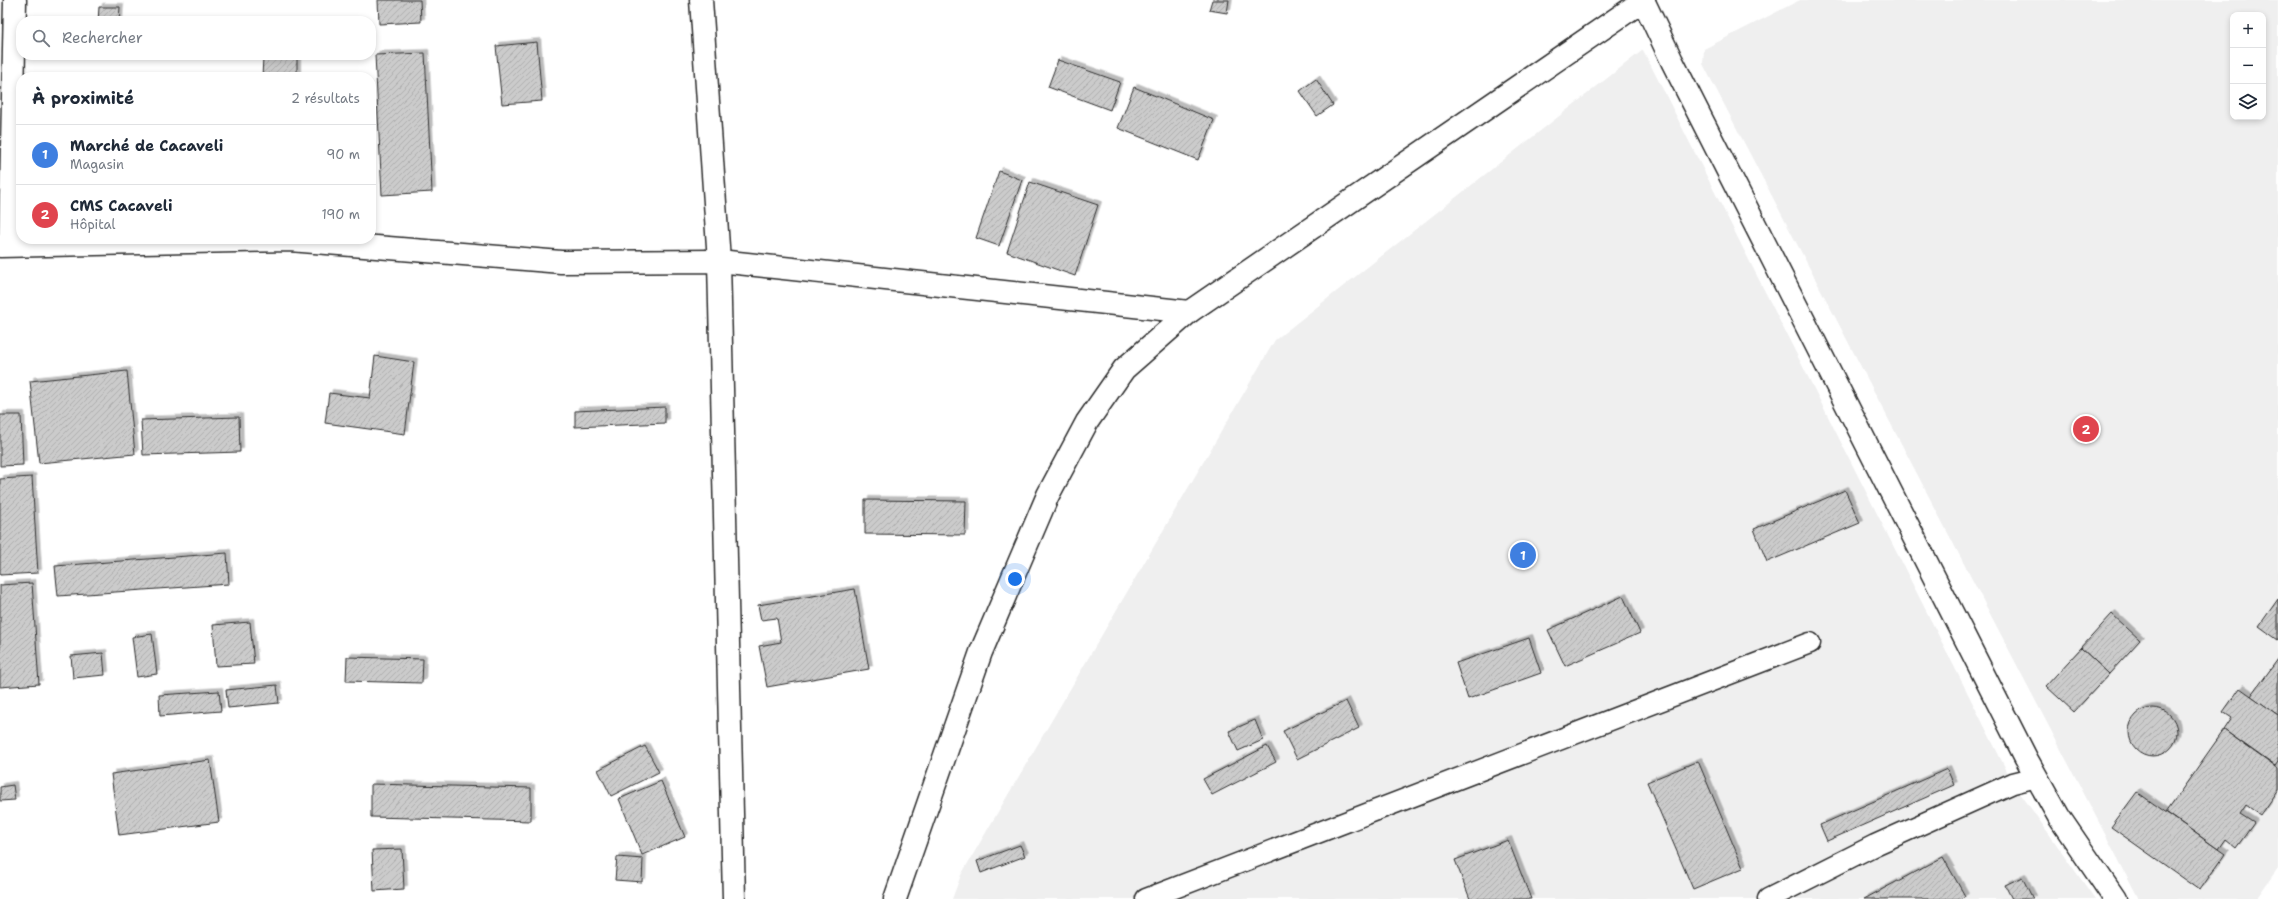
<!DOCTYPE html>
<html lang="fr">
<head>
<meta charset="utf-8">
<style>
  :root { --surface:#fff; --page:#f2f2f3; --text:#1f2937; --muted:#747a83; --line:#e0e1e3; --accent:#db2777 }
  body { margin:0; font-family:"Shantell Sans",sans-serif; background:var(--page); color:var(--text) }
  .controls { position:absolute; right:12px; top:12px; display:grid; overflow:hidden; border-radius:8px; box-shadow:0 2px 6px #0003 }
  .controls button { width:36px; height:36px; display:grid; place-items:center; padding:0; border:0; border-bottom:1px solid var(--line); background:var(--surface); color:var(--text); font:20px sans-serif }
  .you { position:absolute; left:1015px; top:579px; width:14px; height:14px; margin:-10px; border:3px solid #fff; border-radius:50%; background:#1a73e8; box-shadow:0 0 0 6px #1a73e833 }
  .badge { display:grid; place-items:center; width:26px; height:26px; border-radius:50%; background:var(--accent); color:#fff; font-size:13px; font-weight:700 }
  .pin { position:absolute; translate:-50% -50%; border:2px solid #fff; box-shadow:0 1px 4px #0006 }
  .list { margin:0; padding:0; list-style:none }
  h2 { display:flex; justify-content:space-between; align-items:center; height:52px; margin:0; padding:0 16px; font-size:17px }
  h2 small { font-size:13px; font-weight:400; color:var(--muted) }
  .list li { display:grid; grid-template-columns:26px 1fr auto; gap:12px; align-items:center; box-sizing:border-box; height:60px; padding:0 16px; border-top:1px solid var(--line) }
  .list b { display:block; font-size:15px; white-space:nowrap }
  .list p { margin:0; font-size:13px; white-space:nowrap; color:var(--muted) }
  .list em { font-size:13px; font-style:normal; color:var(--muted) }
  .icon { flex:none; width:22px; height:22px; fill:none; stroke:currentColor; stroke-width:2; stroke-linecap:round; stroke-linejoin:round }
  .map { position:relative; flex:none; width:2278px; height:899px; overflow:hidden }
  .search { position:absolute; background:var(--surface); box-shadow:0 2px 6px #0003; left:16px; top:16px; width:360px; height:44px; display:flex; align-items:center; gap:10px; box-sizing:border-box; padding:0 14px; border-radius:16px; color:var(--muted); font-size:15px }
  .panel { position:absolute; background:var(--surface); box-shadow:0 2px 6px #0003; left:16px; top:72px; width:360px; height:172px; border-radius:16px }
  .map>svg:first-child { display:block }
  .built { fill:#efefef; fill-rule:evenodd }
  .building { fill:url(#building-hatch); stroke:#2b2b2b; filter:url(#shadow) }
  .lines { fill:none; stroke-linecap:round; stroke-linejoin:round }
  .lane-casing { stroke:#2b2b2b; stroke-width:23 }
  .street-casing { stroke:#2b2b2b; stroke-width:25 }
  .lane { stroke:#fff; stroke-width:20 }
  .street { stroke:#fff; stroke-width:22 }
</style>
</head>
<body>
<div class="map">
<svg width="2278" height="899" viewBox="0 0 2278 899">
  <defs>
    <pattern id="building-hatch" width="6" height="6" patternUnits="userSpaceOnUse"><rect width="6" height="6" fill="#cbcbcb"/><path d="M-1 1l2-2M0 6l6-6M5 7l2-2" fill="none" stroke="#aeaeae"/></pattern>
    <filter id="shadow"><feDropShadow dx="3.5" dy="-3.5" stdDeviation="0" flood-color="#0004"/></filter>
  </defs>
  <rect width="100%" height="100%" fill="#fff"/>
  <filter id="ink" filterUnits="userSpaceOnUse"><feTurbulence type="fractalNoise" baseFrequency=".025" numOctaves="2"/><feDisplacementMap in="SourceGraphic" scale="8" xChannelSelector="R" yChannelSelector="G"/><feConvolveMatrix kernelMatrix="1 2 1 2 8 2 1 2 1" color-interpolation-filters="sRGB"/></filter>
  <g filter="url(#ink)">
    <g class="built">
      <path d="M 1800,0 L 2278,0 L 2278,868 L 2256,899 L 2139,899 L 1703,64 L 1704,49 ZM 2233,15 L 2263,15 L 2263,117 L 2233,117 Z"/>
      <polygon points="1643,50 2013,783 2095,899 952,899 961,875 1275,340"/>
    </g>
    <g class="building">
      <polygon points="378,0 420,0 421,22 379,24"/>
      <polygon points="1212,0 1229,0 1227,13 1209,10"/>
      <polygon points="99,7 120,7 119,21 98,21"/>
      <polygon points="537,42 542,101 502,104 496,46"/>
      <polygon points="425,53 432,192 382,195 375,55"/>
      <polygon points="263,57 297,58 297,77 262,77"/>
      <polygon points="1058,60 1120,82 1110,110 1048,87"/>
      <polygon points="1316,79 1333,105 1317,116 1300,91"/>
      <polygon points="1134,87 1214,120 1198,160 1118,128"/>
      <polygon points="999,171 1022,180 999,246 976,238"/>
      <polygon points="1030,182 1098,205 1075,276 1007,252"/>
      <polygon points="375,356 414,362 405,434 325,423 329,393 370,398"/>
      <polygon points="127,371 135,454 39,463 30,381"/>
      <polygon points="665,407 665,423 575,427 575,411"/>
      <polygon points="0,415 21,415 23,465 0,466"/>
      <polygon points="239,417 240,452 143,455 141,420"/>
      <polygon points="32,477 38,573 0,575 0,479"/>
      <polygon points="1845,490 1860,523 1767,562 1754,529"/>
      <polygon points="865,500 966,501 965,535 865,534"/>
      <polygon points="227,553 229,584 58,596 55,566"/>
      <polygon points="32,583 39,684 0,687 0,585"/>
      <polygon points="855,589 869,669 767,687 759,646 781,642 777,618 761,620 758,605"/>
      <polygon points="1623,596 1640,633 1565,666 1548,630"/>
      <polygon points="2278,599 2278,640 2259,626"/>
      <polygon points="2112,614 2140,640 2109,674 2081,648"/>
      <polygon points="250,622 254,664 216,666 213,625"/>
      <polygon points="152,634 157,674 137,677 132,637"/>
      <polygon points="1529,638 1541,673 1468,699 1456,663"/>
      <polygon points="2081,648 2109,674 2074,712 2046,686"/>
      <polygon points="103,653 105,675 73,678 71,656"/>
      <polygon points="347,657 423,659 422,683 346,681"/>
      <polygon points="2278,659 2278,715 2251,696"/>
      <polygon points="277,685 279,703 228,708 226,690"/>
      <polygon points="2240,688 2278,715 2278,762 2275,766 2224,730 2232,718 2223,712"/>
      <polygon points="219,691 221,711 160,716 159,695"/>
      <polygon points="1346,701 1359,728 1297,759 1283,731"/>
      <circle cx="2153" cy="732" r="24"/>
      <polygon points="1255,720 1263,740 1238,751 1229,731"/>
      <polygon points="2224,730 2278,769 2278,789 2260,815 2246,805 2240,814 2254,823 2236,848 2225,839 2218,849 2166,812"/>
      <polygon points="645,746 659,772 611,796 598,770"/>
      <polygon points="1267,746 1276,762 1212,795 1203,779"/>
      <polygon points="210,760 219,822 119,835 111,774"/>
      <polygon points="1698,761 1743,868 1693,889 1647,782"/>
      <polygon points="1947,769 1954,785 1827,841 1820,825"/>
      <polygon points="661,781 685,837 642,855 619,799"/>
      <polygon points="371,784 531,788 531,821 371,817"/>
      <polygon points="13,785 15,800 0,801 0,787"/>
      <polygon points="2137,792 2225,854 2200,890 2111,827"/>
      <polygon points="1508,840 1531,899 1470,899 1455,860"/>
      <polygon points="1020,845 1025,856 981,873 977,861"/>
      <polygon points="402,849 404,889 374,891 372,850"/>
      <polygon points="617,857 643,859 642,882 615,880"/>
      <polygon points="1943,857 1965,896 1960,899 1864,899"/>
      <polygon points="2022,877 2033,899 2012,899 2005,885"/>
    </g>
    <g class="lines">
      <defs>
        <g id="lane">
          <polyline points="1146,899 1810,643"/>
          <polyline points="1768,899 1875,845 2013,783 2037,777"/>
        </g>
        <g id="street">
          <polyline points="701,0 719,261 734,899"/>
          <polyline points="1643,0 1672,61 2026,758 2059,817 2115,899"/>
          <polyline points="10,245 15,0"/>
          <polyline points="0,246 290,240 561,262 719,261 1189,312"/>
          <polyline points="895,899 981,652 1048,495 1087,422 1124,369 1189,312 1644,0"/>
        </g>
      </defs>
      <use href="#lane" class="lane-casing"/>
      <use href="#street" class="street-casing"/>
      <use href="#lane" class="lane"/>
      <use href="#street" class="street"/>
    </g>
  </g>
</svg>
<div class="controls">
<button>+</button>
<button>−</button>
<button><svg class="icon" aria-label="layers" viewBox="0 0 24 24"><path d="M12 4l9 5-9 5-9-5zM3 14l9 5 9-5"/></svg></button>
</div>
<div class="you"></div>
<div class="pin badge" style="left:1523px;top:555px;background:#3f7fe0">1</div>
<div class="pin badge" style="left:2086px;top:429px;background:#e0444e">2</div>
<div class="search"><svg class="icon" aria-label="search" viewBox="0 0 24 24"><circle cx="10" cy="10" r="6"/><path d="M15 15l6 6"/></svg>Rechercher</div>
<section class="panel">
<h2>À proximité<small>2 résultats</small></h2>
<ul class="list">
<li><span class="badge" style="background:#3f7fe0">1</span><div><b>Marché de Cacaveli</b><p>Magasin</p></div><em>90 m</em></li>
<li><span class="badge" style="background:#e0444e">2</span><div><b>CMS Cacaveli</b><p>Hôpital</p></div><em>190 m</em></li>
</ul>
</section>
</div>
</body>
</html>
